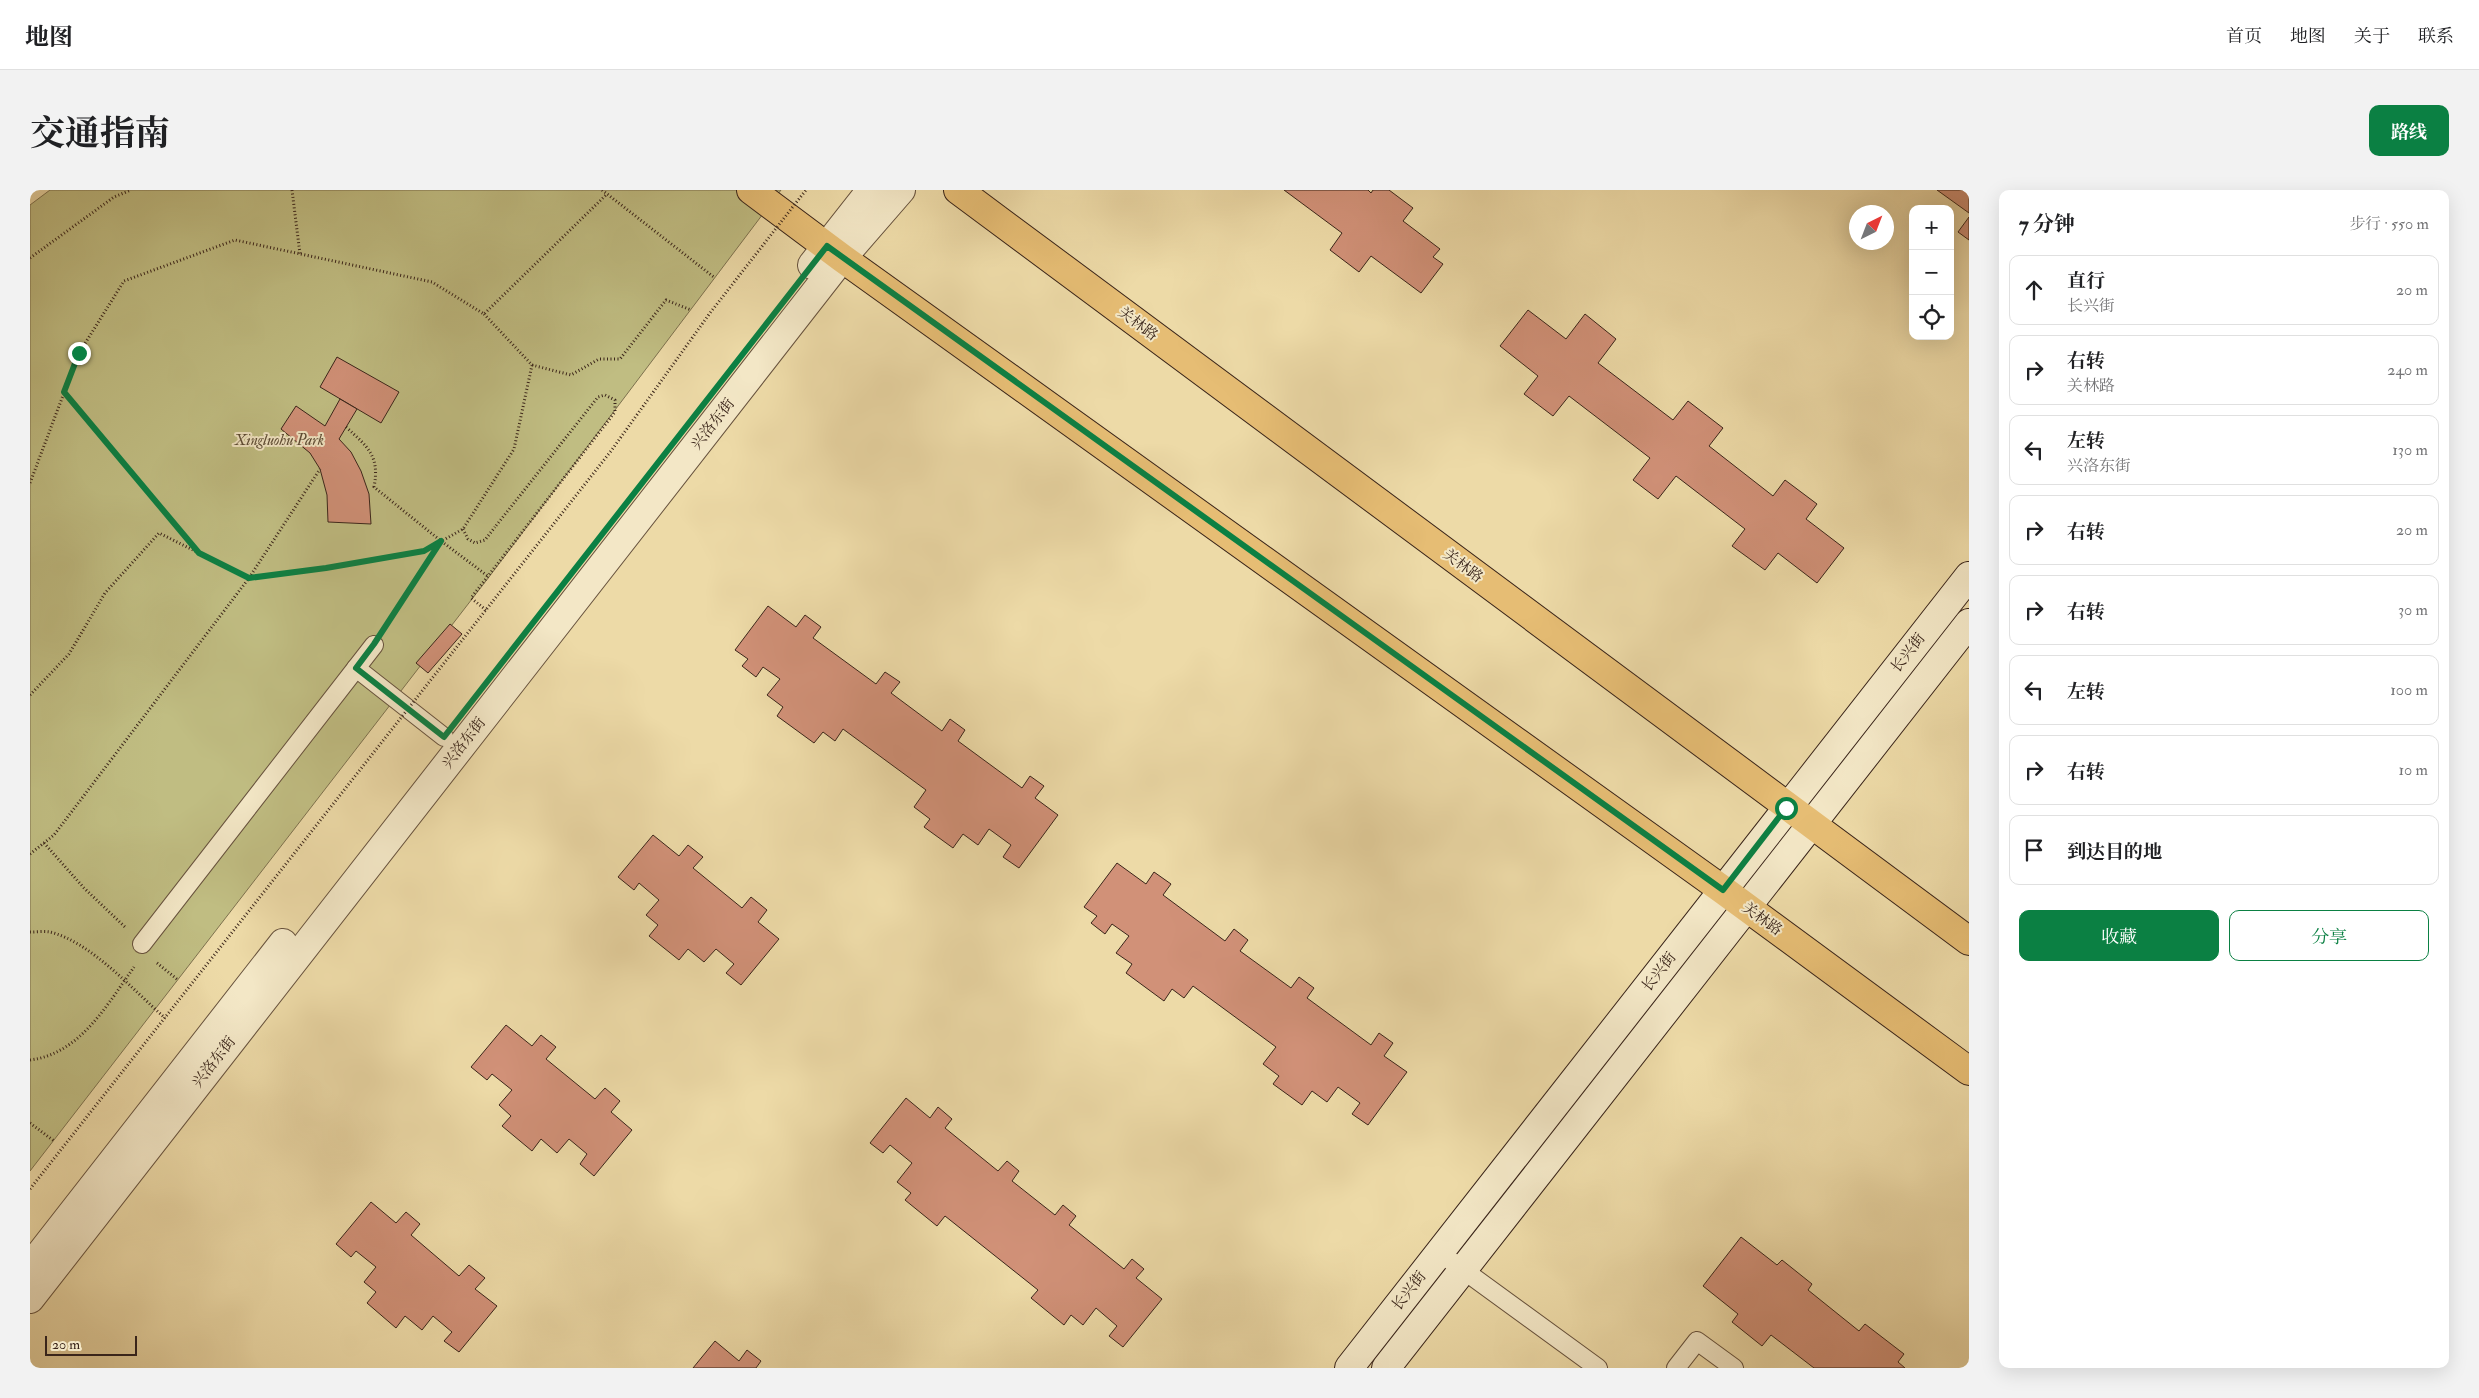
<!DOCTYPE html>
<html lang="zh">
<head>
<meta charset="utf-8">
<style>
  :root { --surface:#fff; --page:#f2f2f2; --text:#202124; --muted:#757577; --line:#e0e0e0; --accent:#0b8043 }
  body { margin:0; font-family:"IM FELL Double Pica","Noto Serif SC",serif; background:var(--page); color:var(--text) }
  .controls { position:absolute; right:15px; top:15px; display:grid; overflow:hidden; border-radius:10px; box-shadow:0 5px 20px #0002 }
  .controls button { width:45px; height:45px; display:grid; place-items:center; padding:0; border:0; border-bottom:1px solid var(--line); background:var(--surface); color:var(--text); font:25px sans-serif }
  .compass { position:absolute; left:1819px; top:15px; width:45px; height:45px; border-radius:50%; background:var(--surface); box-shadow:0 5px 20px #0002; rotate:42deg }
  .scale { position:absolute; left:15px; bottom:12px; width:92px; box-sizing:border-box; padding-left:5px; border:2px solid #3a251a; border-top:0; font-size:14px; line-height:18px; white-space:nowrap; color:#3a251a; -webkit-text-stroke:4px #f3e7c6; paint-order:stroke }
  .stop { position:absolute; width:15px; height:15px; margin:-11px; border:4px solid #0b8043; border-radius:50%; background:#fff }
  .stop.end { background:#0b8043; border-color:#fff; box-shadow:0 1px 5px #0008 }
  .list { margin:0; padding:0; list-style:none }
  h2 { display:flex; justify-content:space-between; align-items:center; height:65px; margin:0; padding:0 20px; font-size:21px }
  h2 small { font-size:16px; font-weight:400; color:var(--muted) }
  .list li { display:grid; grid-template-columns:32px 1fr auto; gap:15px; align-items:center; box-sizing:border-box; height:70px; margin:0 10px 10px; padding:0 10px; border:1px solid var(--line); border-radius:10px }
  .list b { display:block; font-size:19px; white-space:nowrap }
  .list p { margin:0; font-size:16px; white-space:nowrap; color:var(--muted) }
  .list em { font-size:16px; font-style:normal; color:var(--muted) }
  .actions { display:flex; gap:10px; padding:15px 20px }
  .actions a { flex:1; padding:11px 0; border:1px solid var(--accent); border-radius:10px; text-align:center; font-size:18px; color:var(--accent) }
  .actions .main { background:var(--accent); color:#fff }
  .icon { flex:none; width:28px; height:28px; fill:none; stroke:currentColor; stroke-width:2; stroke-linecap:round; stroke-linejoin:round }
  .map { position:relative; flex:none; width:1939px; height:1178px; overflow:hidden; border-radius:10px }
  header { display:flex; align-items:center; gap:30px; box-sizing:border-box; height:70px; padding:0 25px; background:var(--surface); border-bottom:1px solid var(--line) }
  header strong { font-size:24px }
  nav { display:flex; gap:28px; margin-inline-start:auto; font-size:18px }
  .intro { display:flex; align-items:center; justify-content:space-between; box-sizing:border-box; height:120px; padding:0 30px }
  h1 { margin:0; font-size:35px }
  .button { padding:12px 22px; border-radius:10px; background:var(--accent); color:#fff; font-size:18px; font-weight:700 }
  main { display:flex; gap:30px; padding:0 30px }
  aside { flex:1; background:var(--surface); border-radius:10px; box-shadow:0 5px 20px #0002 }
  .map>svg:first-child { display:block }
  .green { fill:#c0bd82; stroke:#7d714e }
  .building { fill:#d19178; stroke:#3a251a }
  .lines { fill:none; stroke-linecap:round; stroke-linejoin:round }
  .service-casing { stroke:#67523d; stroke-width:20 }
  .tertiary-casing { stroke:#67523d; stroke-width:30 }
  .secondary-casing { stroke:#3a251a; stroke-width:30 }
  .primary-casing { stroke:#3a251a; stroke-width:30 }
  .path { stroke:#3a251a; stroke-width:3; stroke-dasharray:1 2.5; stroke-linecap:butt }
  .service { stroke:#f3e7c6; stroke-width:18 }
  .tertiary { stroke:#f3e7c6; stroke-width:28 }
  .secondary { stroke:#f3e7c6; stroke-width:28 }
  .primary { stroke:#e6bd74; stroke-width:28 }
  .path-bridge { stroke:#3a251a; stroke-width:3; stroke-dasharray:1 2.5; stroke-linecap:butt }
  .route { stroke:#0b8043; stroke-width:6 }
  .labels { text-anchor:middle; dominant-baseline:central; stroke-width:4; stroke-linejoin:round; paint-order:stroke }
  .street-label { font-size:15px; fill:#3a251a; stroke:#f3e7c6 }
  .park-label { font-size:15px; font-style:italic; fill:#5c4b34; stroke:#f3e7c6 }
</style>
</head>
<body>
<header>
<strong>地图</strong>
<nav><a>首页</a><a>地图</a><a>关于</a><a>联系</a></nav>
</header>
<div class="intro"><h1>交通指南</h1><a class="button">路线</a></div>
<main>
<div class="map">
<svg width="1939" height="1178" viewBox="0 0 1939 1178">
  <rect width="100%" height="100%" fill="#eddaa7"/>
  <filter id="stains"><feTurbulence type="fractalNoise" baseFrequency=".004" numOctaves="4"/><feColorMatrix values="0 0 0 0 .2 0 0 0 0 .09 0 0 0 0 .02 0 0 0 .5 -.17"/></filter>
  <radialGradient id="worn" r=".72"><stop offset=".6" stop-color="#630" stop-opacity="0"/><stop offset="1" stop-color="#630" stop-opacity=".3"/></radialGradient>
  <polygon class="green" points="20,0 751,0 459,387 0,981 0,15"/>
  <g class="building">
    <polygon points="1254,0 1338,0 1341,3 1343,0 1359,0 1383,18 1373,31 1410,59 1403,67 1413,74 1391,103 1341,66 1329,82 1300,60 1312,43"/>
    <polygon points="1907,0 1939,0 1939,23"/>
    <polygon points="1939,27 1939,50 1928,42"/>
    <polygon points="1498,120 1536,149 1555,124 1586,149 1568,173 1643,230 1658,211 1693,238 1679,256 1743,306 1755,290 1787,314 1776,329 1814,358 1787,393 1748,363 1735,380 1702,356 1715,339 1646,286 1628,309 1603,290 1620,268 1539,206 1523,226 1494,204 1508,186 1470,156"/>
    <polygon points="307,167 369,202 351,233 290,197"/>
    <polygon points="310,209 327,219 309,249 321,262 331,281 339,304 341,334 298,332 297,305 290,279 280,263 251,239 266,216 295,236"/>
    <polygon points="738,416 766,437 775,425 791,437 783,448 846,494 855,482 870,492 861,503 912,541 920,529 935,540 928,551 992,598 1000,586 1014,596 1005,608 1028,625 989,678 973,667 981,655 959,639 948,655 933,644 923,658 894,637 900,629 884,617 896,600 813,539 805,551 793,542 784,553 747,526 753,517 737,505 750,489 733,477 726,487 712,476 718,469 705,460"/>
    <polygon points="420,434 432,444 398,483 386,473"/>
    <polygon points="623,645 649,666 658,655 673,667 663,678 712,718 721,707 737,720 728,732 749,749 711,795 696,783 704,774 686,759 674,772 658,759 649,770 619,746 628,735 616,725 629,710 609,693 604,700 588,687"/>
    <polygon points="1087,673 1116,694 1124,682 1141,694 1133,705 1195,751 1204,739 1218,750 1210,761 1261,798 1269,787 1284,798 1277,808 1341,855 1349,843 1363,853 1354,866 1377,882 1338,935 1322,924 1330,913 1308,897 1297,912 1282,901 1272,915 1243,894 1249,886 1233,874 1246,857 1163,796 1154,808 1142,799 1134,811 1096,783 1102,774 1086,763 1099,746 1082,734 1075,744 1061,733 1067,726 1054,717"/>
    <polygon points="476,835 502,856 511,845 526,857 516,869 565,909 575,898 590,911 581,922 602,940 564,986 550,974 557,964 539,949 527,963 511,949 502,961 472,936 481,926 469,915 482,900 462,884 457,890 441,877"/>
    <polygon points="876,908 900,928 908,917 922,929 915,938 968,981 977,971 989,981 982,991 1025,1025 1033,1015 1046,1026 1039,1035 1094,1079 1102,1069 1114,1079 1106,1088 1132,1109 1093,1157 1079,1146 1087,1136 1066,1118 1053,1135 1041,1125 1034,1135 1001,1108 1008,1100 915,1026 907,1036 875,1010 881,1003 867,992 882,973 860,955 853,963 840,953"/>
    <polygon points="341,1012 366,1033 376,1022 390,1034 381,1045 429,1086 439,1075 455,1088 445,1099 467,1116 429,1162 414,1151 422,1142 403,1126 392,1140 375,1126 366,1138 337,1113 346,1102 334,1092 346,1077 326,1061 321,1067 306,1054"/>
    <polygon points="1711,1047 1747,1075 1752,1070 1782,1094 1778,1100 1829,1141 1835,1134 1874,1164 1868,1172 1875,1178 1784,1178 1741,1145 1732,1156 1702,1132 1708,1124 1673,1096"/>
    <polygon points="685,1151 709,1171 717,1160 731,1171 726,1178 663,1178"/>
  </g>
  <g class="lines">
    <defs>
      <g id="service">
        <polyline points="326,478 414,547"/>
        <polyline points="112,754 344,455"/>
        <polyline points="1421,1071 1568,1178"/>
        <polyline points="1646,1178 1667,1151 1704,1178"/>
      </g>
      <g id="tertiary">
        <polyline points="782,75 841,0"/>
        <polyline points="0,1077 253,753"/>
        <polyline points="0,1109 812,68 871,0"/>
      </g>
      <g id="secondary">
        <polyline points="1319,1178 1939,386"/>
        <polyline points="1356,1178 1939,433"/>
      </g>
      <g id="primary">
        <polyline points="721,0 812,68 1693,700 1939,881"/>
        <polyline points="928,0 1939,751"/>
      </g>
    </defs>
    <use href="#service" class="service-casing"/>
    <use href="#tertiary" class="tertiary-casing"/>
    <use href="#secondary" class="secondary-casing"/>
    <use href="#primary" class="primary-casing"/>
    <g class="path">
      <polyline points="262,0 270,64"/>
      <polyline points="572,0 685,88"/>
      <polyline points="0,68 84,7 101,0"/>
      <polyline points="502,175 541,185 569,169 590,169 636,110 661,120"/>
      <polyline points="34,203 167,361"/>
      <path d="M 316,237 C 338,257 350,266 344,297 L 411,351 L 459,387"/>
      <polyline points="0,293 49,163 94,91 205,50 402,92 454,124 577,4"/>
      <polyline points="433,339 438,349 445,353 455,350 465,337"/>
      <polyline points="357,435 410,352"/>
      <polyline points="0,505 39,464 75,403 129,343 219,388 297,378 394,361 433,339 484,259 502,175 454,124"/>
      <polyline points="14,653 54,698 95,737"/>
      <polyline points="0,664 24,645 219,388 290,279"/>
      <polyline points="127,773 148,790"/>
      <path d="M 0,870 C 50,864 77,815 104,777"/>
      <polyline points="0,933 24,951"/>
    </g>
    <use href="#service" class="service"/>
    <use href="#tertiary" class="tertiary"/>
    <use href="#secondary" class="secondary"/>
    <use href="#primary" class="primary"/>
    <g class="path-bridge">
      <polyline points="456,420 441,408 585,222 585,210 575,205 568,207 465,337"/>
      <path d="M 0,742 C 6,742 14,741 20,742 C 61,752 103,800 135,828"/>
      <polyline points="0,999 581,261 680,123 776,0"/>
    </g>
  </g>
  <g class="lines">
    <polyline class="route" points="49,163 34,202 169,363 219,388 296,378 394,361 411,351 344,454 326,478 414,547 797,56 1693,700 1756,618"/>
  </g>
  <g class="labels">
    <g class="street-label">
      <text transform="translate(1108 134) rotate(37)">关林路</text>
      <text transform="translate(683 234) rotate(-52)">兴洛东街</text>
      <text transform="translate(1433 376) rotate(37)">关林路</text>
      <text transform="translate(1878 463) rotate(-52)">长兴街</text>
      <text transform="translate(434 553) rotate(-52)">兴洛东街</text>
      <text transform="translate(1732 729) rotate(36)">关林路</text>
      <text transform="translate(1629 782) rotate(-52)">长兴街</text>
      <text transform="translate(184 872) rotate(-52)">兴洛东街</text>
      <text transform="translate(1379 1101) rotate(-52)">长兴街</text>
    </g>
    <g class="park-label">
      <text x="249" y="250">Xingluohu Park</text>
    </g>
  </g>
  <rect width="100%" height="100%" filter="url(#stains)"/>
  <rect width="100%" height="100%" fill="url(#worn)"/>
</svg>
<div class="controls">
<button>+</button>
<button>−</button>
<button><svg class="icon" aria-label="locate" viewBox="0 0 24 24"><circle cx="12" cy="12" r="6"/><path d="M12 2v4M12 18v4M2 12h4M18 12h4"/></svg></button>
</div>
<svg class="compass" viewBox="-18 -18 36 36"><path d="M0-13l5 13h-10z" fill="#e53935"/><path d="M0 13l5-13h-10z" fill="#757577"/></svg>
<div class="scale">20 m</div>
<div class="stop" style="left:1756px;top:618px"></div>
<div class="stop end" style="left:49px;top:163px"></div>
</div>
<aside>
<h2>7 分钟<small>步行 · 550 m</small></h2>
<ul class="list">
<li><svg class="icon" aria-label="ahead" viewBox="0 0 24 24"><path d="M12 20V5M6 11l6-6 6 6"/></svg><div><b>直行</b><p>长兴街</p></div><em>20 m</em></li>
<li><svg class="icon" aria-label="right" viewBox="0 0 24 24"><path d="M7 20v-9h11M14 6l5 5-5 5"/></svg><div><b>右转</b><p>关林路</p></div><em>240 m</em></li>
<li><svg class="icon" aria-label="left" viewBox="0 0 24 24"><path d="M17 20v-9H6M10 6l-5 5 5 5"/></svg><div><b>左转</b><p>兴洛东街</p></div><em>130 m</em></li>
<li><svg class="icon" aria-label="right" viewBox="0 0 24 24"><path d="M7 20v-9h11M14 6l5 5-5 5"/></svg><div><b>右转</b></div><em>20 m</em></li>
<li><svg class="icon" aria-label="right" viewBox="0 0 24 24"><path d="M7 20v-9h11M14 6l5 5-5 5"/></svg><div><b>右转</b></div><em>30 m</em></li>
<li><svg class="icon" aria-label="left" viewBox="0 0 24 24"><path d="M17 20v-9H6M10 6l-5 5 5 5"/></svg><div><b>左转</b></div><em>100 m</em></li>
<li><svg class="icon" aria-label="right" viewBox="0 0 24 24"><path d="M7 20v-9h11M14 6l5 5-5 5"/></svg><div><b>右转</b></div><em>10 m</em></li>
<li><svg class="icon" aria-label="arrive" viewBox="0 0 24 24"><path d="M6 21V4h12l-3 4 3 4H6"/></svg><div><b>到达目的地</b></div></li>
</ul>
<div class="actions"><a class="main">收藏</a><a>分享</a></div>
</aside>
</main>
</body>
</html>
